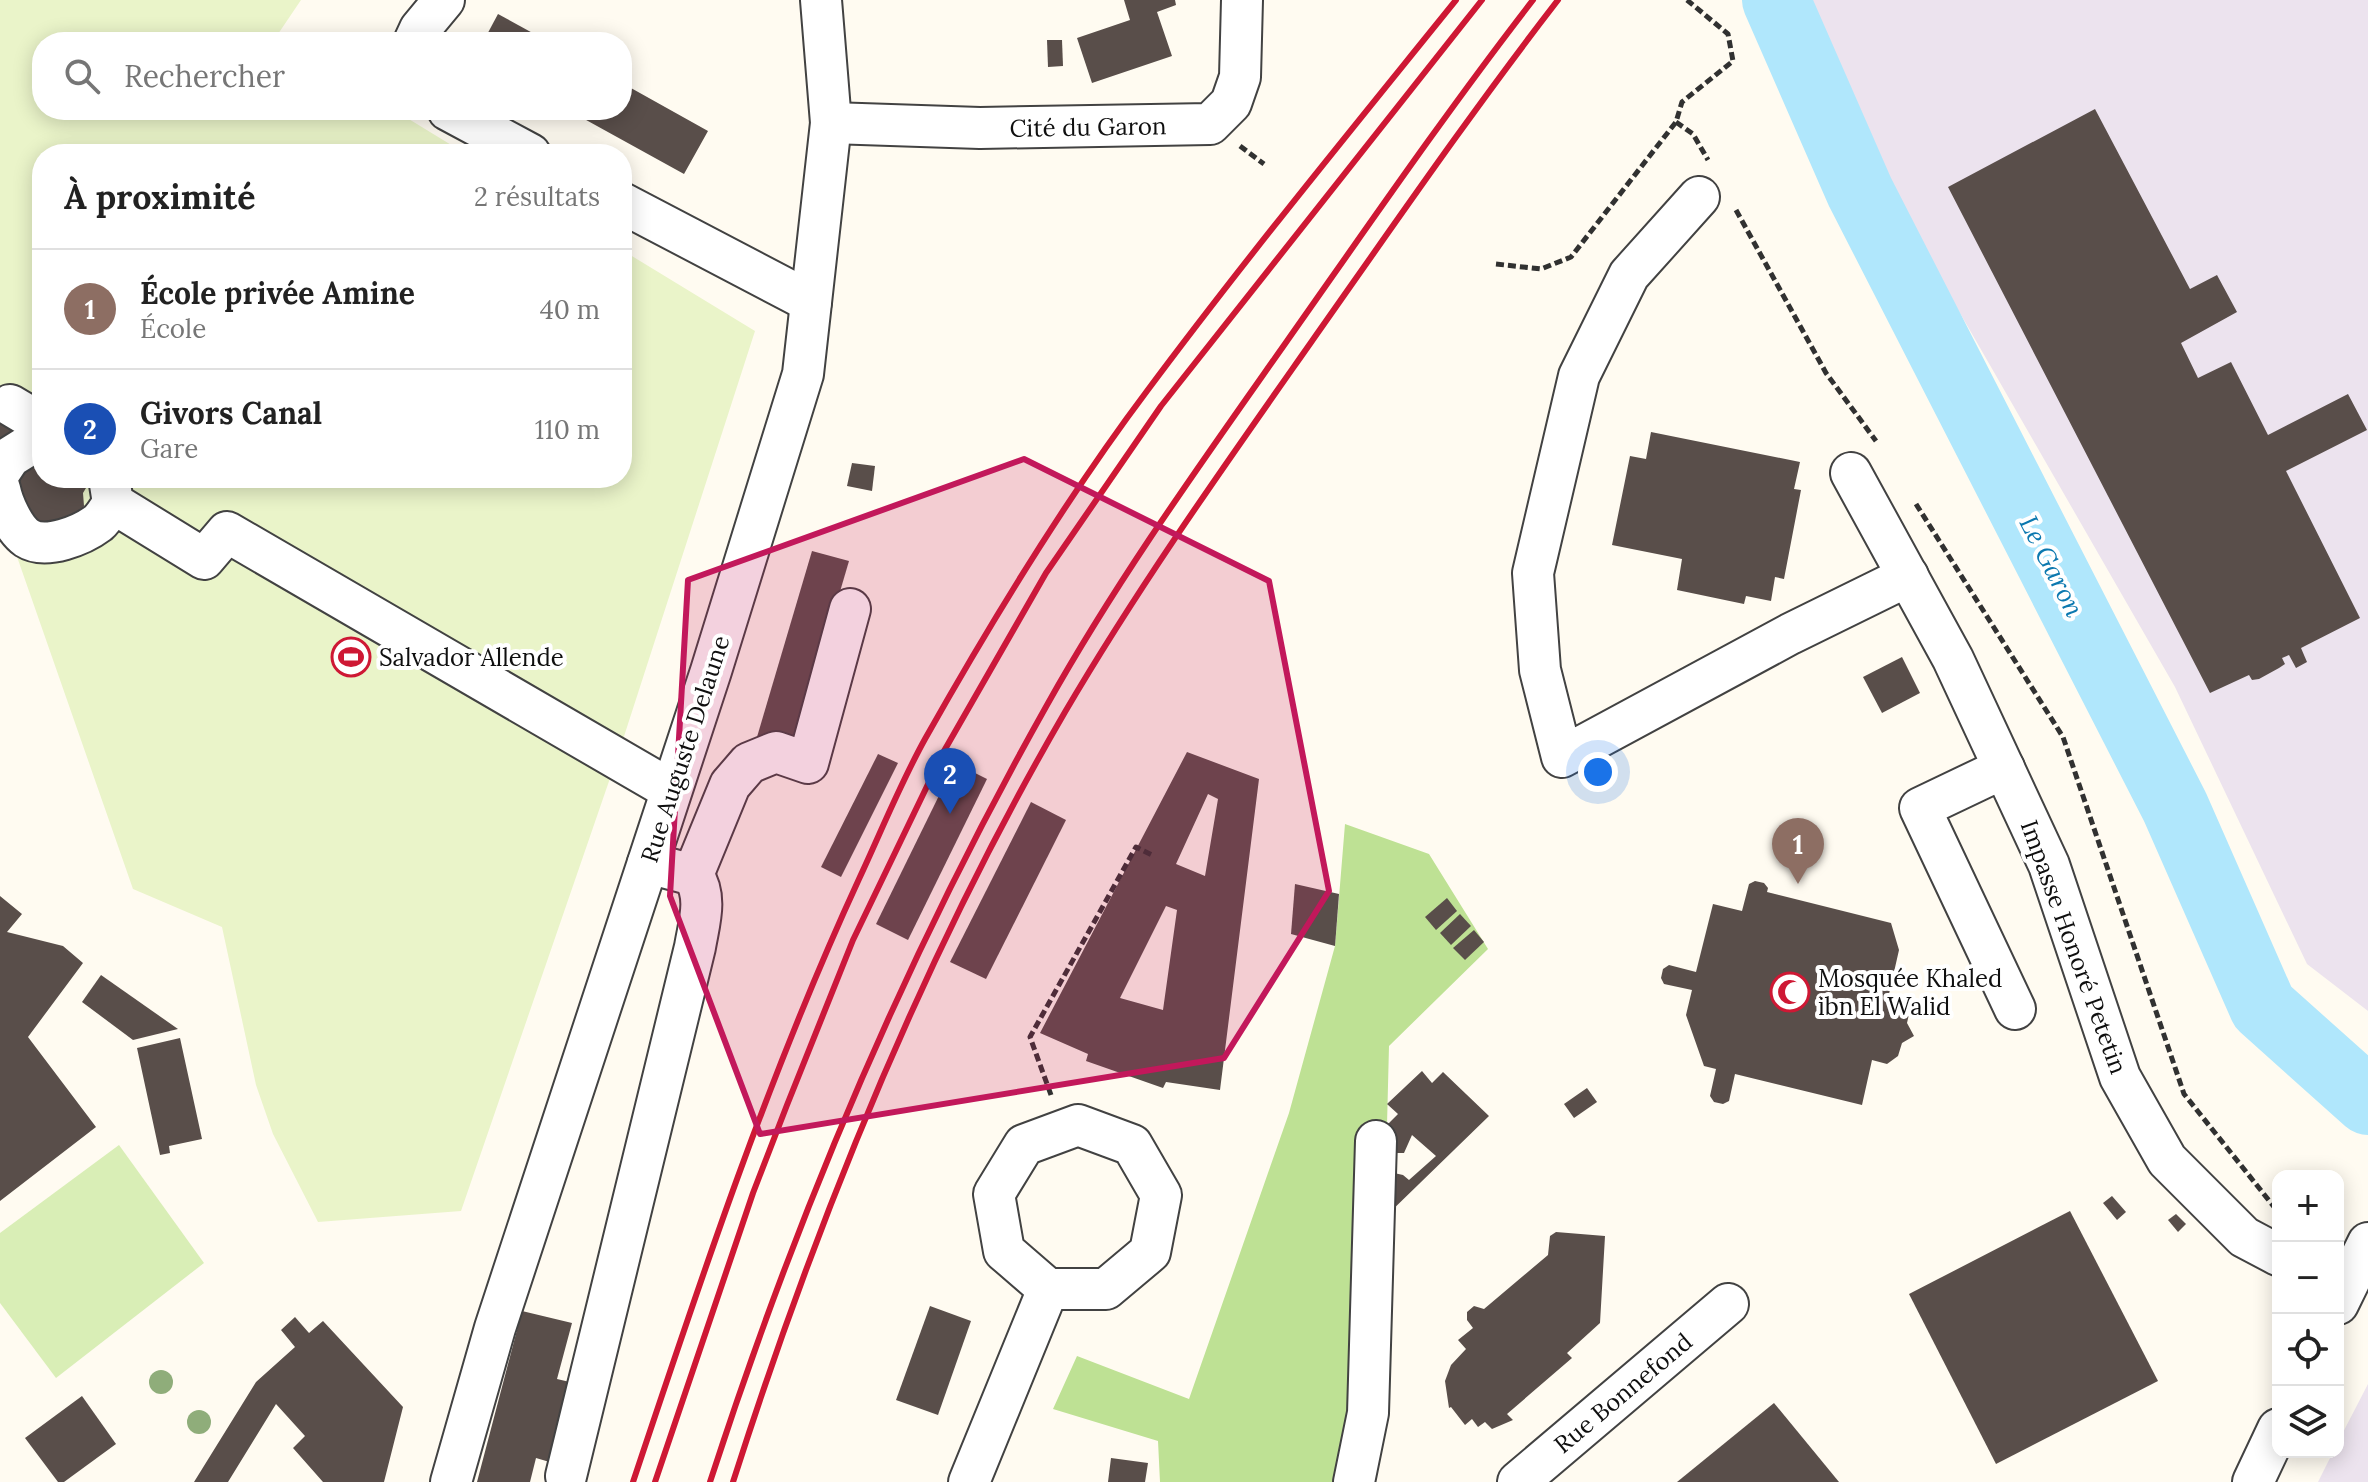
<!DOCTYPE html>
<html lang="fr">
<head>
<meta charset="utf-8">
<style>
  :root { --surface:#fff; --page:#f2f2f2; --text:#222; --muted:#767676; --line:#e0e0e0; --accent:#ce1834 }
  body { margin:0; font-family:Lora,serif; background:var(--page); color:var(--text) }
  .controls { position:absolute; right:24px; bottom:24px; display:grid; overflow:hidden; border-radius:16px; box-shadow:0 4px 20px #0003 }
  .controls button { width:72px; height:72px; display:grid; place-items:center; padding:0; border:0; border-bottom:2px solid var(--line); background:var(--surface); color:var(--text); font:40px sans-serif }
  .you { position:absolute; left:1598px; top:772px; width:28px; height:28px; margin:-20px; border:6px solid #fff; border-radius:50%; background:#1a73e8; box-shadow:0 0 0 12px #1a73e833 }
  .badge { display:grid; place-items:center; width:52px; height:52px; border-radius:50%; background:var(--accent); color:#fff; font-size:26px; font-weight:700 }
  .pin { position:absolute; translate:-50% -66px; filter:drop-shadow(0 2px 4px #0008) }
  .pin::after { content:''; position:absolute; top:42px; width:28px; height:24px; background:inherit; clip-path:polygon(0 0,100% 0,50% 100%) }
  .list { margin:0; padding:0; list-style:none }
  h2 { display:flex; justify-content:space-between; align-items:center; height:104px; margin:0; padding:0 32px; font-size:34px }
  h2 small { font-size:26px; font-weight:400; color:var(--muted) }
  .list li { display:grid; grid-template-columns:52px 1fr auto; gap:24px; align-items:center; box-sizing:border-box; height:120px; padding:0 32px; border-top:2px solid var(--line) }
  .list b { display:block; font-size:30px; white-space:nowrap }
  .list p { margin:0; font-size:26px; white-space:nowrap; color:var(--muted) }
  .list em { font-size:26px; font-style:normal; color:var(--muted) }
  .icon { flex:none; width:44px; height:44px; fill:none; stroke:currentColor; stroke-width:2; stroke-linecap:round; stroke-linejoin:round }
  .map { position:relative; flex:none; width:2368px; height:1482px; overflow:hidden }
  .search { position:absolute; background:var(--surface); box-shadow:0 4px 20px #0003; left:32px; top:32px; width:600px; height:88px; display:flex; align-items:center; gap:20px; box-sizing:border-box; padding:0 28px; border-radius:32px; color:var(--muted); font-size:30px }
  .panel { position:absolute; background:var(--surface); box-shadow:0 4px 20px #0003; left:32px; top:144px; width:600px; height:344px; border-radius:32px }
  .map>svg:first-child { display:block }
  .industrial { fill:#ece3ee }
  .green { fill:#d9eeb6 }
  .forest { fill:#bee194 }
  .pitch { fill:#eaf4c9 }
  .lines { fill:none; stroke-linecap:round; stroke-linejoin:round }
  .river { stroke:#b0e7fc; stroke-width:68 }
  .building { fill:#594e4a; fill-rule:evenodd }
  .minor-casing { stroke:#424242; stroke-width:44 }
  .path { stroke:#313131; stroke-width:5; stroke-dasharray:8 4; stroke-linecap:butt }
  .minor { stroke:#fff; stroke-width:40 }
  .rail { stroke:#ce1834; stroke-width:6 }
  .tree { fill:#8fad7a }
  .marked { fill:#c2185b; fill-opacity:0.2; stroke:#c2185b; stroke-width:6; stroke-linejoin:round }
  .labels { text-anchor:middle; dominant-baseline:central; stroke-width:8; stroke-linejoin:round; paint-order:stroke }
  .street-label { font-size:24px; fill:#0f0f0f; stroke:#fff }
  .poi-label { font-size:24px; fill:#0f0f0f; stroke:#fff; text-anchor:start }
  .water-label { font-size:26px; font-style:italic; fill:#0b78af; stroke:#fff }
</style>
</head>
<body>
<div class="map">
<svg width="2368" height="1482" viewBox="0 0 2368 1482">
  <rect width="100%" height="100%" fill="#fffbf1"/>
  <g class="industrial">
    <polygon points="1796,0 2368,0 2368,1011 2307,964 2175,687 1941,280"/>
    <polygon points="2368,1384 2368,1482 2318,1482 2333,1452 2338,1452 2338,1442"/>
  </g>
  <polygon class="green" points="119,1145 204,1263 56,1378 0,1303 0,1233"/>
  <polygon class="forest" points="1345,824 1429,854 1488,949 1389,1046 1387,1125 1350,1441 1339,1482 1160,1482 1158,1441 1053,1409 1077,1356 1189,1399 1289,1113 1335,946"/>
  <polygon class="pitch" points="0,0 301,0 276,37 282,42 42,42 42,110 394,110 466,154 42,154 42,478 622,478 622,250 755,331 617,758 461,1211 318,1222 273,1134 256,1085 222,927 133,889 0,508"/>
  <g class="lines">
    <polyline class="river" points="1776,0 1860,192 2175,807 2263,1007 2368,1101"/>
  </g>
  <g class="building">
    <polygon points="1124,0 1175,0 1176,5 1157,12 1172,56 1092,83 1077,38 1130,20"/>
    <polygon points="498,14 549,42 483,42"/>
    <polygon points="1047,40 1062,40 1063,66 1048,67"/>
    <polygon points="622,83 708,131 684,174 568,110 622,110"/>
    <polygon points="2095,109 2190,289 2217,275 2237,312 2181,343 2198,378 2231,362 2268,435 2348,394 2367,430 2286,471 2360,618 2301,648 2307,662 2296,668 2289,655 2282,658 2285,664 2279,668 2259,679 2252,680 2249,675 2210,693 1948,187"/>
    <polygon points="0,419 21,431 0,463"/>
    <polygon points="1651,432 1800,462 1794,489 1801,490 1784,579 1775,577 1771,601 1746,596 1744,604 1677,590 1682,559 1612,545 1630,456 1646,459"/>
    <polygon points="42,451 42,478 80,478 89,483 83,493 84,506 79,517 35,527 14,478"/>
    <polygon points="852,463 875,466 872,491 847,486"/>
    <polygon points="812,551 849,561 794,748 757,737"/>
    <polygon points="1902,657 1920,693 1882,713 1863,677"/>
    <path d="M 1187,752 L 1259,779 L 1220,1090 L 1166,1082 L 1163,1088 L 1086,1061 L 1088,1054 L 1040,1033 ZM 1208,794 L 1218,799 L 1205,876 L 1176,864 ZM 1166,906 L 1177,910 L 1163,1010 L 1120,998 Z"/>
    <polygon points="878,754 898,763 841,877 821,867"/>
    <polygon points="955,763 987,779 908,940 876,924"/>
    <polygon points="1031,802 1066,820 986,979 950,962"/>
    <polygon points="1755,881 1764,883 1768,888 1767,892 1891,923 1899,950 1889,994 1902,997 1910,1010 1907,1023 1914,1036 1902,1043 1898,1056 1887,1064 1872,1060 1862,1105 1735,1074 1729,1101 1723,1104 1714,1102 1710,1096 1716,1069 1704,1066 1686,1015 1692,990 1664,984 1661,978 1663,969 1669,965 1696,972 1713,904 1742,911 1749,884"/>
    <polygon points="1295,884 1339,894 1335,946 1291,934"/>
    <polygon points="0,896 22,914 7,932 63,946 83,963 28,1037 96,1127 0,1201"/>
    <polygon points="1447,898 1457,911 1436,930 1425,917"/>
    <polygon points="1460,914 1471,926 1451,945 1440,933"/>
    <polygon points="1474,930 1484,942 1465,960 1453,948"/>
    <polygon points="101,975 178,1029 133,1040 82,1002"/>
    <polygon points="180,1038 202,1139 169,1146 170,1153 160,1155 137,1048"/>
    <polygon points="1422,1071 1432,1083 1443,1072 1489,1116 1384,1218 1385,1171 1403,1175 1409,1180 1436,1156 1412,1135 1404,1153 1385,1153 1387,1125 1398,1114 1387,1104"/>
    <polygon points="1587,1088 1597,1102 1574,1118 1564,1104"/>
    <polygon points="2112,1196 2126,1212 2117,1220 2103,1203"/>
    <polygon points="2070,1211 2158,1381 1996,1464 1909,1294"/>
    <polygon points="2176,1214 2186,1224 2178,1232 2168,1220"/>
    <polygon points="1556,1232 1605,1236 1600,1323 1567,1353 1572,1358 1507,1414 1513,1420 1492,1429 1485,1422 1478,1427 1472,1419 1465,1425 1451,1407 1449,1408 1445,1381 1451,1365 1466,1349 1458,1340 1473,1328 1467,1320 1467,1312 1474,1306 1484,1309 1548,1255 1550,1236"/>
    <polygon points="930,1306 971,1321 938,1415 896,1400"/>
    <polygon points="522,1311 572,1323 557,1379 574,1383 553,1463 536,1458 530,1482 477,1482"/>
    <polygon points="295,1317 309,1333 323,1321 403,1407 384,1482 323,1482 293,1448 305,1436 276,1404 228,1482 194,1482 256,1382 295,1347 281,1330"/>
    <polygon points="82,1396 116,1444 64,1482 58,1482 25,1438"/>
    <polygon points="1774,1403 1839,1482 1677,1482"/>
    <polygon points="1111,1458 1148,1463 1145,1482 1108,1482"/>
  </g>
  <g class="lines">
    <defs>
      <g id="minor">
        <polyline points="414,42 420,29 444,0"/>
        <polyline points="448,110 530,154"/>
        <polyline points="831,123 980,128 1210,124 1231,103 1240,77 1242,0"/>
        <polyline points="1699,197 1629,275 1579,376 1533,573 1540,670 1562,757 1790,634 1908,576"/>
        <polyline points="622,203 811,302"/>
        <polyline points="10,405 42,424"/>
        <polyline points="0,472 10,457 42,437"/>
        <polyline points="1851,473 1953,659 2049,865 2120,1077 2167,1160 2244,1237 2278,1255"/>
        <polyline points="109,478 113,503 204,559 227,532 671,790"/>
        <path d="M 0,489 C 3,504 14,529 27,538 C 46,550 82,535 98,523 C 104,518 109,509 113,503"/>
        <polyline points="2004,768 1920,808 2015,1009"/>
        <polyline points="693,875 730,785 749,763 776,752 808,763 850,609"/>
        <polygon points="1078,1125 1132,1145 1161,1195 1150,1252 1106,1289 1048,1289 1004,1251 994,1194 1024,1145"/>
        <polyline points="2338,1304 2368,1243"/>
        <path d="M 566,1476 L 695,947 C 699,923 708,897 693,875 L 648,863"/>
        <polyline points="451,1482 495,1328 711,671 803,374 831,123 821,0"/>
        <polyline points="969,1482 1048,1289"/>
        <polyline points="1354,1482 1368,1413 1376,1141"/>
        <polyline points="1518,1482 1728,1304"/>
        <polyline points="2253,1482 2278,1429"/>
      </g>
    </defs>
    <use href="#minor" class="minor-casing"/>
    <g class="path">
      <polyline points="1676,122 1693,134 1708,160"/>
      <polyline points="1240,146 1264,164"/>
      <polyline points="1736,210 1826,373 1876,441"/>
      <polyline points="1496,264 1541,269 1571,257 1676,122 1682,102 1733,61 1728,34 1687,0"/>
      <polyline points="1916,504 2063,737 2184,1094 2275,1208"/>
      <polyline points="1051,1095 1030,1037 1136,847 1152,855"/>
    </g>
    <use href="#minor" class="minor"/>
    <g class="rail">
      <path d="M 633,1482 C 701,1278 769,1074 859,879 C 881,832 900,784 925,739 C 992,620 1065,500 1147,391 C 1246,258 1352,129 1456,0"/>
      <polyline points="655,1482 753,1193 787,1105 853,940 944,751 1046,573 1161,406 1482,0"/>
      <path d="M 710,1482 C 797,1213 908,952 1047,705 C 1118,578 1204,459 1287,341 C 1368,226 1447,111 1533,0"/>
      <path d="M 733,1482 C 817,1219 926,951 1065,712 C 1140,584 1227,462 1312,341 C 1393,226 1472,111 1558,0"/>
    </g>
  </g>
  <g class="tree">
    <circle cx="161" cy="1382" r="12"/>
    <circle cx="199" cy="1422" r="12"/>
  </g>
  <path class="marked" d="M 1024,459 L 1269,581 L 1329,891 L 1224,1058 L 760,1134 L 670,896 L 688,580 Z"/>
  <defs>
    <symbol id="stadium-ring" viewBox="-11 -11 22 22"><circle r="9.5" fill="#fff" stroke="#ce1834" stroke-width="1.5"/><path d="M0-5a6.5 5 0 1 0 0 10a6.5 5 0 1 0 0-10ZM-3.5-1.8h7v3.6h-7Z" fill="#ce1834"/></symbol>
    <symbol id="mosque-ring" viewBox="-11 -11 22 22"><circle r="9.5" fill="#fff" stroke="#ce1834" stroke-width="1.5"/><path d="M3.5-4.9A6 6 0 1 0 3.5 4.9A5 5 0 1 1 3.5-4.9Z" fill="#ce1834"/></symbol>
  </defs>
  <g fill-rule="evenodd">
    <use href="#stadium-ring" x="329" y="635" width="44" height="44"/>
    <use href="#mosque-ring" x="1768" y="970" width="44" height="44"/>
  </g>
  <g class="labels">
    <g class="street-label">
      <text transform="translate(1088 127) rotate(-1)">Cité du Garon</text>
      <text transform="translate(685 749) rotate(-72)">Rue Auguste Delaune</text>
      <text transform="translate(2074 947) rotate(70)">Impasse Honoré Petetin</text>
      <text transform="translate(1623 1393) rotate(-40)">Rue Bonnefond</text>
    </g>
    <g class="poi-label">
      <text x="379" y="657">Salvador Allende</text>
      <text x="1818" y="978">Mosquée Khaled<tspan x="1818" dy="28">ibn El Walid</tspan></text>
    </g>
    <g class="water-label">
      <text transform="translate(2052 566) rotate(63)">Le Garon</text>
    </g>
  </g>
</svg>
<div class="controls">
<button>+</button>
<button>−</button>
<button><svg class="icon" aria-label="locate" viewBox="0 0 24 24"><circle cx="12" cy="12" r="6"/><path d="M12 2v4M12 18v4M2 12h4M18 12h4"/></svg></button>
<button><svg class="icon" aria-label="layers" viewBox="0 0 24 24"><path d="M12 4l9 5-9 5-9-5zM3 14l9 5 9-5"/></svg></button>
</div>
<div class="you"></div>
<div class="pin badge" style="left:1798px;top:884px;background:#8d6e63">1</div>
<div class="pin badge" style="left:950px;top:814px;background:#1a4fb4">2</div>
<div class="search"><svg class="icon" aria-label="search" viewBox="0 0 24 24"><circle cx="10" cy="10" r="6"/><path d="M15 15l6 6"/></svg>Rechercher</div>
<section class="panel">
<h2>À proximité<small>2 résultats</small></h2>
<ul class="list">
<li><span class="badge" style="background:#8d6e63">1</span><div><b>École privée Amine</b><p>École</p></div><em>40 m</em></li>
<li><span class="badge" style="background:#1a4fb4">2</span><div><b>Givors Canal</b><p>Gare</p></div><em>110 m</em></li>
</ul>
</section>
</div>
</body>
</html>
